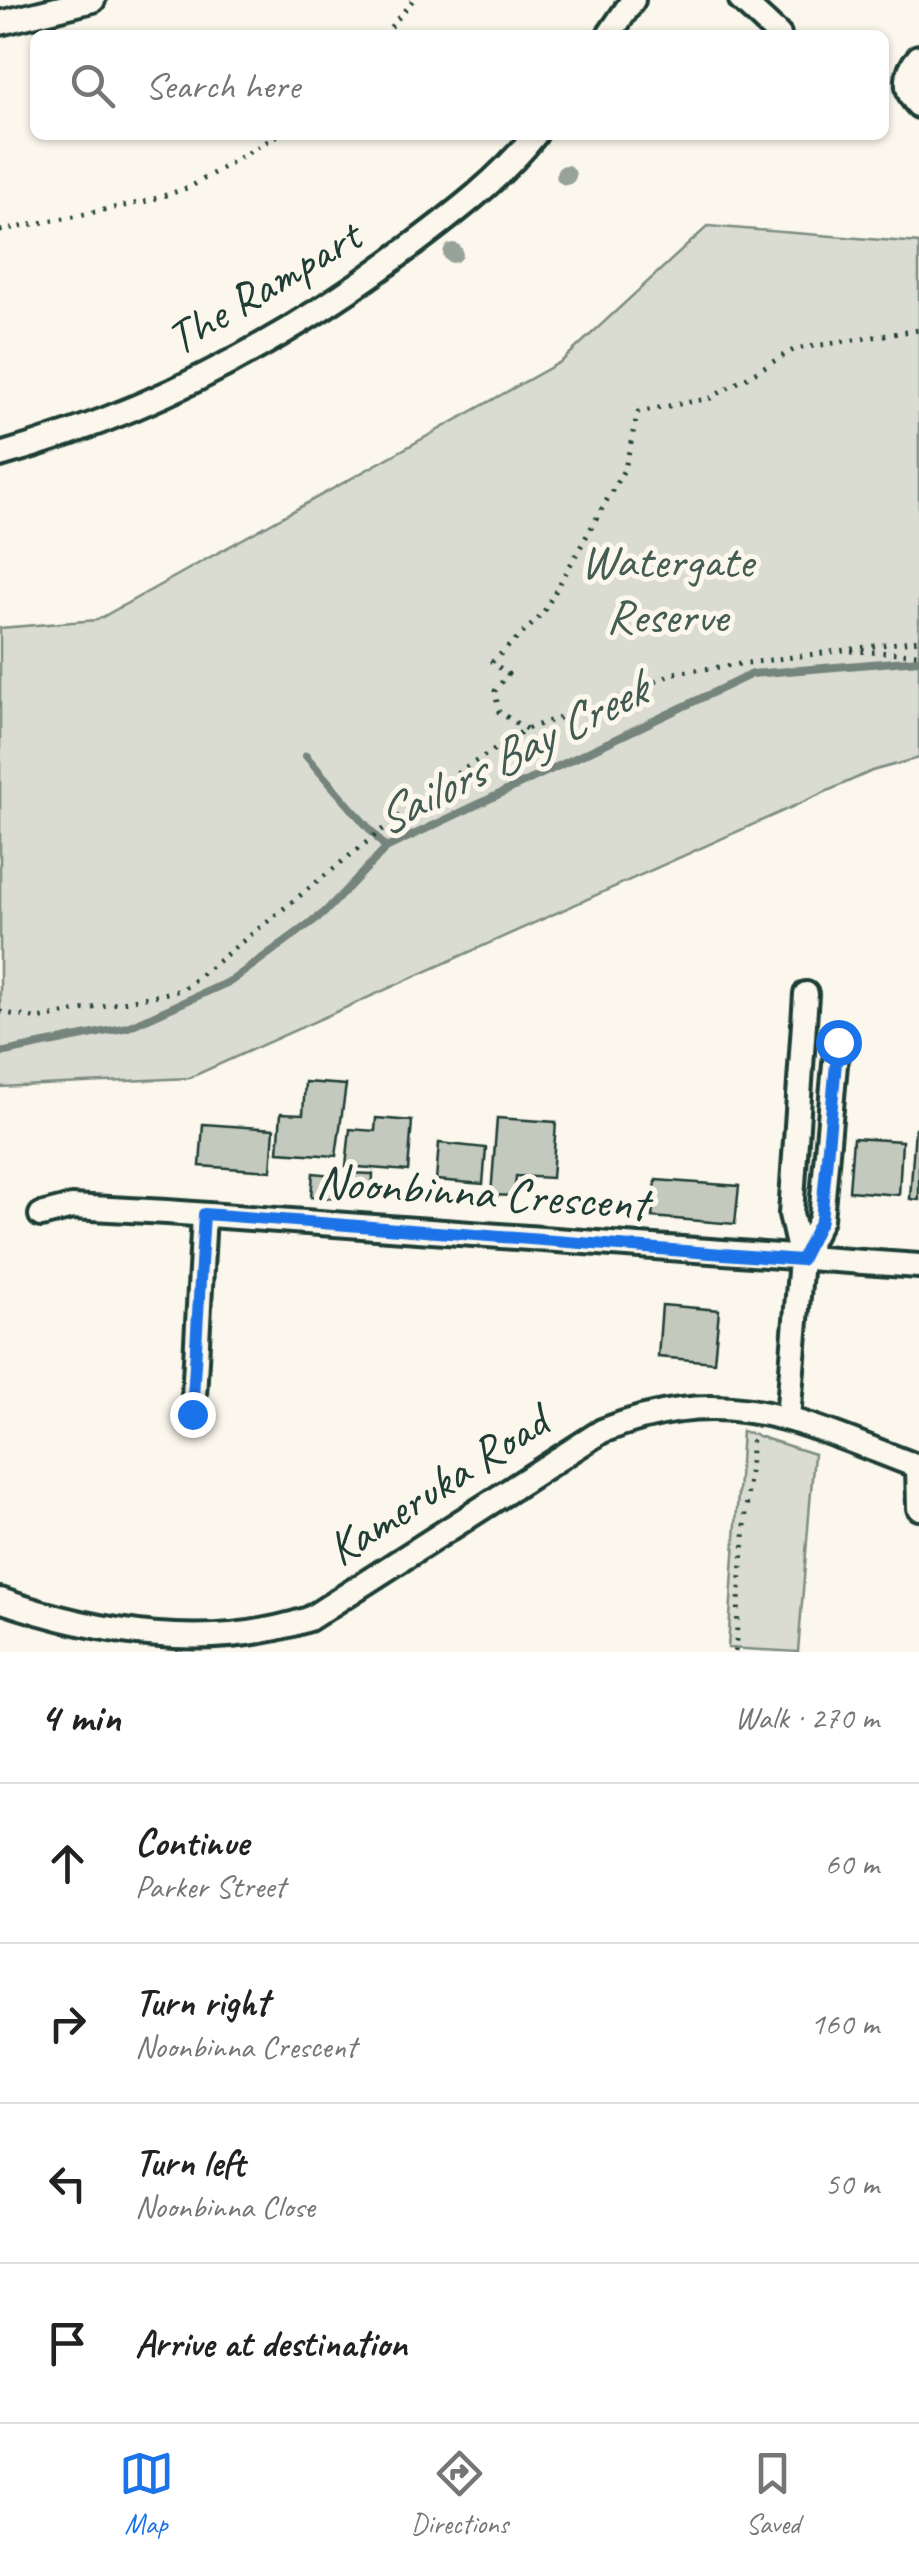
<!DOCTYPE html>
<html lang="en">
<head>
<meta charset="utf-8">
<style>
  :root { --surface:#fff; --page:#f6f6f6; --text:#222; --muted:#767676; --line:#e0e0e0; --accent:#1a73e8 }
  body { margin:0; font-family:Caveat,sans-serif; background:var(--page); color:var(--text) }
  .stop { position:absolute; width:30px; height:30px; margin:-22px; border:8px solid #1a73e8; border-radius:50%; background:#fff }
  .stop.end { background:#1a73e8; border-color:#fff; box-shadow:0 2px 10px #0008 }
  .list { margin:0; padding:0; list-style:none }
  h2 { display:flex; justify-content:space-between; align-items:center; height:130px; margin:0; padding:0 40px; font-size:42px }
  h2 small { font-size:32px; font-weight:400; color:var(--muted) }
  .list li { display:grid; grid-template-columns:65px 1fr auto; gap:30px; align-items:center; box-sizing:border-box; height:160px; padding:0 40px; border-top:2px solid var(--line) }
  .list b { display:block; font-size:38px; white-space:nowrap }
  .list p { margin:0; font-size:32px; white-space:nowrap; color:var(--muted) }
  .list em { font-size:32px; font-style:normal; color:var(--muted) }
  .icon { flex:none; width:55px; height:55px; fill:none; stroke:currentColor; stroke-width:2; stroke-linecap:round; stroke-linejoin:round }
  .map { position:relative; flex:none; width:919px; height:1652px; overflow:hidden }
  .search { position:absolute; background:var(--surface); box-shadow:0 2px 8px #0004; left:30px; right:30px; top:30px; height:110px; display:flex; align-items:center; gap:25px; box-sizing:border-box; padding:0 35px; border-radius:15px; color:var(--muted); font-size:38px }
  .sheet { height:770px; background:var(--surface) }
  nav { display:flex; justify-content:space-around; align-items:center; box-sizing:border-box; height:140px; border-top:2px solid var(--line); background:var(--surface); font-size:28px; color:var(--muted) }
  nav a { display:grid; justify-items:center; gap:5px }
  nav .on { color:var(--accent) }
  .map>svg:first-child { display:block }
  .green { fill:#dbdcd1; stroke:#7d8c82; stroke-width:2.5 }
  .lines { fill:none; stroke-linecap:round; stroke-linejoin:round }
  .stream { stroke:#74847b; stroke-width:8 }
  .building { fill:#c4c9be; stroke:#1f3d34; stroke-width:2.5 }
  .minor-casing { stroke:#1f3d34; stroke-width:30 }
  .path { stroke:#1f3d34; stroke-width:5; stroke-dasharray:2.5 8; stroke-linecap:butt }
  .minor { stroke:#fbf7ec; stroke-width:22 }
  .tree { fill:#97a298 }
  .route { stroke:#1a73e8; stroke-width:12 }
  .labels { text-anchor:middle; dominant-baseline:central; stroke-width:10; stroke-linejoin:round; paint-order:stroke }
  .street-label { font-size:48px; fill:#1f3d34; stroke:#fbf7ec }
  .park-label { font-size:48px; fill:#455d53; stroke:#fbf7ec }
  .water-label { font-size:50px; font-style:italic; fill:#425b52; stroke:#fbf7ec }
</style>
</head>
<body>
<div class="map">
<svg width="919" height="1652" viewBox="0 0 919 1652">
  <rect width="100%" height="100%" fill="#fbf7ec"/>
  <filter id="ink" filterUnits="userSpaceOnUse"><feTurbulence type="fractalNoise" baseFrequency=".01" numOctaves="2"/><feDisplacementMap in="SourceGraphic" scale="20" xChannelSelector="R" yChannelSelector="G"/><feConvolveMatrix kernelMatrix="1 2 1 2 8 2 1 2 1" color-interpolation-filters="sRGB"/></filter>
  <g filter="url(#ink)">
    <g class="green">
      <polygon points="708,226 919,243 919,758 872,771 189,1078 0,1087 0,628 97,620 562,361"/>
      <polygon points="742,1431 814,1454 798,1652 728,1648"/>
    </g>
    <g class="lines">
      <g class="stream">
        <polyline points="306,756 386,848"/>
        <polyline points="0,1053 128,1027 231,981 324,913 386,848 752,674 919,660"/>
      </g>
    </g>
    <g class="building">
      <polygon points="305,1082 346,1085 336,1156 278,1152 281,1113 303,1114"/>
      <polygon points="376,1118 412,1121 408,1171 346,1166 350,1129 375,1131"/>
      <polygon points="497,1118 556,1122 552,1178 516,1176 514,1196 491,1195"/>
      <polygon points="203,1124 274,1129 271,1171 200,1166"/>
      <polygon points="915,1128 919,1128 919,1200 910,1199"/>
      <polygon points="853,1138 902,1141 899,1195 849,1191"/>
      <polygon points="439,1143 486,1148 483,1184 436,1180"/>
      <polygon points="313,1173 342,1176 340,1199 311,1197"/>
      <polygon points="347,1173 373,1174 372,1198 346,1197"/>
      <polygon points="656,1180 739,1186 735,1224 652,1217"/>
      <polygon points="662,1305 719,1310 714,1362 658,1357"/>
    </g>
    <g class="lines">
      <defs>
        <g id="minor">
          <polyline points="741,0 779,35"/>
          <polyline points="0,23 93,0"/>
          <polyline points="609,35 633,0"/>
          <path d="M 919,57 C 905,72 903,91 919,106"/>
          <path d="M 0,455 C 150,413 287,340 411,246 C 455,213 501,178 535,135"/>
          <polyline points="41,1215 72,1207 167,1212 919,1266"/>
          <polyline points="801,1259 821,1219 837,1042"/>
          <polyline points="193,1415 204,1215"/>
          <polyline points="788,1418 801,1259 791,1214 806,994"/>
          <polyline points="918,1467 919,1508"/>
          <path d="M 0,1600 C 98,1634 210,1652 309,1619 L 602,1431 C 729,1381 800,1422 919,1467"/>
        </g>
      </defs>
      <use href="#minor" class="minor-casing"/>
      <g class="path">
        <polyline points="384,35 413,0"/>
        <polyline points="0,231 148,201 190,187 278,135"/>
        <polyline points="851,651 919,654"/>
        <polyline points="526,729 499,712 495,691 508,674 492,662 542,615 625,468 638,412 711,398 795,349 919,330"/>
        <polyline points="0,1012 38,1019 182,990 433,789 526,729 630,694 674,673 919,640"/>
        <polyline points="735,1652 752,1437"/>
      </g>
      <use href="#minor" class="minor"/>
    </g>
    <g class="tree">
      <circle cx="566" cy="175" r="10"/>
      <circle cx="453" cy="253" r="10"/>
    </g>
  </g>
  <g class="lines" filter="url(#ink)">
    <polyline class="route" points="192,1414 204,1214 801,1260 821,1220 838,1042"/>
  </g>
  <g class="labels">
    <g class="street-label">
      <text transform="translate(263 287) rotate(-31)">The Rampart</text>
      <text transform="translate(482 1192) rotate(4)">Noonbinna Crescent</text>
      <text transform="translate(437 1485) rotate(-33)">Kameruka Road</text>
    </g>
    <g class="park-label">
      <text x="667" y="561">Watergate<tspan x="667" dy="55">Reserve</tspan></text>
    </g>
    <g class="water-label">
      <text transform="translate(510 754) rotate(-27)">Sailors Bay Creek</text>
    </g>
  </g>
</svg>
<div class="stop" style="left:838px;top:1042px"></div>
<div class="stop end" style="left:192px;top:1414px"></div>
<div class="search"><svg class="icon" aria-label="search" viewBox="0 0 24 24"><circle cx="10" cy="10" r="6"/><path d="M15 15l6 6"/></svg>Search here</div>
</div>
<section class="sheet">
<h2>4 min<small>Walk · 270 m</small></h2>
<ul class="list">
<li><svg class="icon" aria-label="ahead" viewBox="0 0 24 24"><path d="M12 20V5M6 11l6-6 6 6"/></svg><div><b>Continue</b><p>Parker Street</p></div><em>60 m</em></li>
<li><svg class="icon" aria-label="right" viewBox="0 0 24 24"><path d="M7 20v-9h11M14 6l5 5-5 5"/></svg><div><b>Turn right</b><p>Noonbinna Crescent</p></div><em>160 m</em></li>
<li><svg class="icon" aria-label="left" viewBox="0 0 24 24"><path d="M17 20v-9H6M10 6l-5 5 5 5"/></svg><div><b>Turn left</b><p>Noonbinna Close</p></div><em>50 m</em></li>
<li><svg class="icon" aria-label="arrive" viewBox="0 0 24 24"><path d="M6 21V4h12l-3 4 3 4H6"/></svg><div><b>Arrive at destination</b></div></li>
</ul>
</section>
<nav>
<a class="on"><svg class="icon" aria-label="map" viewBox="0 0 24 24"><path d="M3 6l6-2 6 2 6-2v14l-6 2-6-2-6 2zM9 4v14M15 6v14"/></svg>Map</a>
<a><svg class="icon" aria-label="directions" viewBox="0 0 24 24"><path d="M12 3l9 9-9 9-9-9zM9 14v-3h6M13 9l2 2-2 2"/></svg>Directions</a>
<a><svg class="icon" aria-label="saved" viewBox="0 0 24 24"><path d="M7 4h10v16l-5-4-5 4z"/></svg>Saved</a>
</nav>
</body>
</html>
